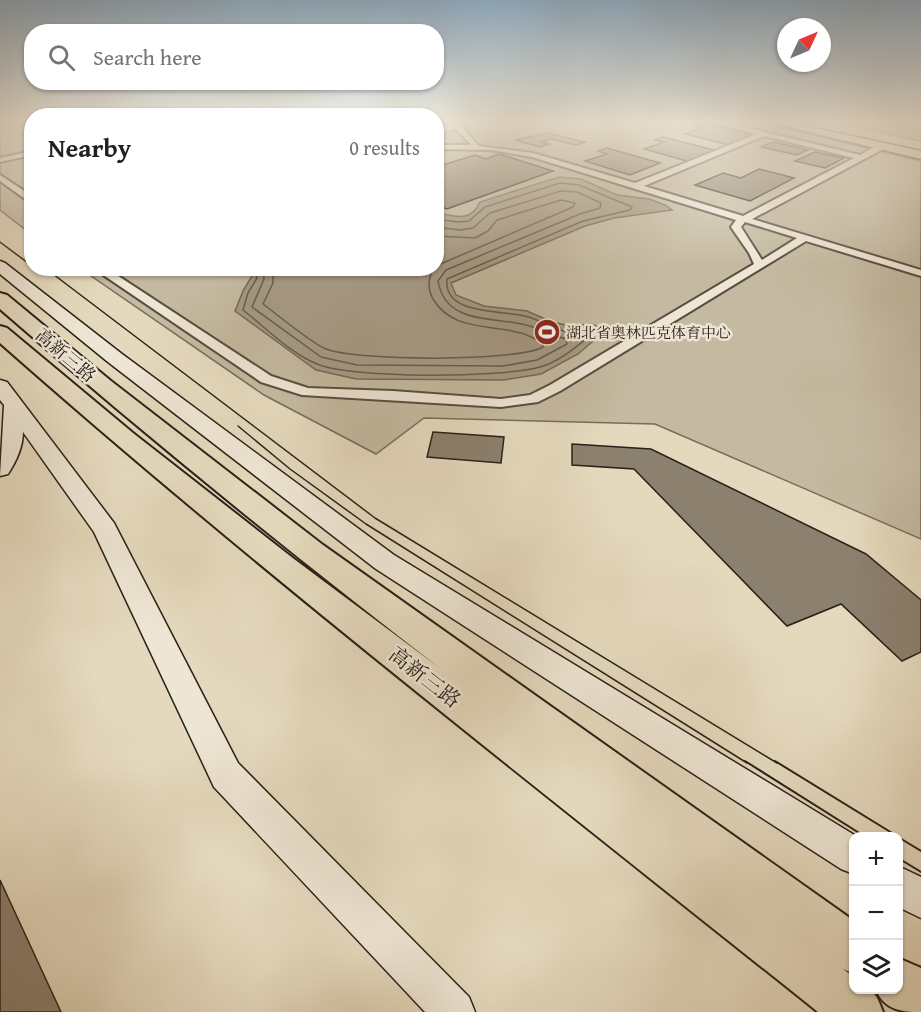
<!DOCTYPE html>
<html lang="en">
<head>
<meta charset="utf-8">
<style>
  :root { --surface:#fff; --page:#f2f2f2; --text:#202124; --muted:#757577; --line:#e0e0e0 }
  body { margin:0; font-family:"Gentium Book Plus","Noto Serif SC",serif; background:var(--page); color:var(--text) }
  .controls { position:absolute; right:18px; bottom:18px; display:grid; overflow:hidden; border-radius:12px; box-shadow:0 2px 4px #0004 }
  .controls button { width:54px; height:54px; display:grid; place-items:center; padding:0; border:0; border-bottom:2px solid var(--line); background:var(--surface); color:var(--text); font:30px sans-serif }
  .compass { position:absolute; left:777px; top:18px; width:54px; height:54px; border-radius:50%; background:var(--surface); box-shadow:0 2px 4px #0004; rotate:46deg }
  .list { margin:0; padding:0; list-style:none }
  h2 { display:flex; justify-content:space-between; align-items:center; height:78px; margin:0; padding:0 24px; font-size:26px }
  h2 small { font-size:20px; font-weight:400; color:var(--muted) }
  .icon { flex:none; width:33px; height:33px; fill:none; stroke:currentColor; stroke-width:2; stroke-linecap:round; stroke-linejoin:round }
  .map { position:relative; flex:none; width:921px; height:1012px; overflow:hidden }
  .search { position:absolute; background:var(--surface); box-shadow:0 2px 4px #0004; left:24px; top:24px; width:420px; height:66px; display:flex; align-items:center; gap:15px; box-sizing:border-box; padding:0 21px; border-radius:24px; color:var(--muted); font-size:22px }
  .panel { position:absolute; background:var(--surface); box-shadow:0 2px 4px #0004; left:24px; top:108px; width:420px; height:168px; border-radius:24px }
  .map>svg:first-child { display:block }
  .green { fill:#c5baa1; stroke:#786d5d; stroke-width:1.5 }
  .water { fill:#a69a85; stroke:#75695a; stroke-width:1.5 }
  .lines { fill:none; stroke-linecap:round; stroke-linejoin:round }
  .shore { stroke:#685d4f; stroke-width:1.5 }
  .building { fill:#8c806e; stroke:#2b2019; stroke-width:1.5 }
  .minor-casing { stroke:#5a4e42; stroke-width:4 }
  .secondary-casing { stroke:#2b2019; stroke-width:3 }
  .primary-casing { stroke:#2b2019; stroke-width:3 }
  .trunk-casing { stroke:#2b2019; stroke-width:4 }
  .minor { fill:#eee6d4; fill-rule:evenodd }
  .secondary { fill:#eee6d4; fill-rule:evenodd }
  .primary { fill:#e5d9bd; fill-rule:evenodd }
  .trunk { fill:#e5d9bd; fill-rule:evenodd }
  .tram-far1 { stroke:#2b2019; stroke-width:1.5 }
  .tram { stroke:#2b2019; stroke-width:2 }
  .labels { text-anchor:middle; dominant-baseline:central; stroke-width:5; stroke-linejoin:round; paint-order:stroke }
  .far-poi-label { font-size:15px; fill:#2b2019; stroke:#eee6d4; text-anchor:start }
  .street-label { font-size:18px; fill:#2b2019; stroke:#eee6d4 }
  .near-street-label { font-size:21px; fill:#2b2019; stroke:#eee6d4 }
</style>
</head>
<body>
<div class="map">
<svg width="921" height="1012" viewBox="0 0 921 1012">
  <rect width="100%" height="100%" fill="#e5d9bd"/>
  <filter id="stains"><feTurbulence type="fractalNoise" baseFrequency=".00333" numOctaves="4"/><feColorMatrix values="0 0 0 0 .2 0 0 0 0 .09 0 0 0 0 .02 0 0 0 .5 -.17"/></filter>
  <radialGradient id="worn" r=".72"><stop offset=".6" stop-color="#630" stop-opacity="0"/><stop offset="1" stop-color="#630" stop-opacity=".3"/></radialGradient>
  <g class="green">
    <polygon points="0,123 31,123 31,234 0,210"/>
    <polygon points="437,123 761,123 921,161 921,539 655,424 424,418 376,454 264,395 81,269 436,268"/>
    <polygon points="842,123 921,123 921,141"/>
  </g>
  <path class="water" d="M 559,177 L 581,179 L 617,195 L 649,199 L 665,205 L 672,210 L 614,218 L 585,226 L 451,283 L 456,295 L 484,306 L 527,311 L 552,322 L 571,326 L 592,324 L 605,331 L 578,354 L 541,374 L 504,380 L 356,379 L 316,370 L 235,311 L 243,291 L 252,276 L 242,269 L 436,268 L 437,213 C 456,216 470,223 480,202 Z"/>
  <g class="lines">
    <g class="shore">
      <polyline points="436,236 475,238 488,231 497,220 561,200 575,203 573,207 436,266"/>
      <path d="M 252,268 L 257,278 L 248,293 L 243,310 C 266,328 290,353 317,364 C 353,379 501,378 540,367 C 558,362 575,348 590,336 L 591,332 C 582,330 573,333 564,331 C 550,327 538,319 525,316 C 500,310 443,315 447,279 L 583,221 L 630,210 L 632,207 L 579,185 L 560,183 L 485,207 L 469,221 L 458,222 L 436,219"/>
      <path d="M 263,268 L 264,279 L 252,307 L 321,357 L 357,365 L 503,366 L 537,360 L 567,344 L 566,339 C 551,335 537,327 522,324 C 489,317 445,323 438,281 L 446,270 L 580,214 L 600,208 L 601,203 L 577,192 L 561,191 L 490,213 L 473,228 L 460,230 L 436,227"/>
      <path d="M 273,268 L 273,283 L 263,304 C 278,315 311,343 326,349 C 356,361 516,362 543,347 L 542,342 C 535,339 528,335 521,333 C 489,324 452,331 433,299 C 427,288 428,278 434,268"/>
    </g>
  </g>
  <g class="building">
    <polygon points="702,123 754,135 729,145 685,134 702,128 694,126"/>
    <polygon points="548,133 585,142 576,145 552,139 541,142 549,144 540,147 515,140"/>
    <polygon points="663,137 717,151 690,162 644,149 664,142 655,140"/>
    <polygon points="773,142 808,150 797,155 761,147"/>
    <polygon points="607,148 660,163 630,175 585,161 607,154 598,151"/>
    <polygon points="815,152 844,158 825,168 795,161"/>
    <polygon points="499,154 553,171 447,209 436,205 436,167 475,155 486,159"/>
    <polygon points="759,169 794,178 750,201 695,185 723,173 741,178"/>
    <polygon points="433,432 504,437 501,463 427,457"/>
    <polygon points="572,444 651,449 866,554 921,600 921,652 902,661 841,604 787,626 634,469 572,465"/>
    <polygon points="0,880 61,1012 0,1012"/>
  </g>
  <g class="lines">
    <defs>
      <g id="minor">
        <path d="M 469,123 L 462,127 L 479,146 L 533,153 L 635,183 L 757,134 L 714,123 L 728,123 L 860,155 L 879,144 L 885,144 L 885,148 L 752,219 L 921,270 L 921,276 L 806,241 L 560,391 L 538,402 L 501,407 L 302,395 L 261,382 L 93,268 L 106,268 L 271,376 L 308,388 L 393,391 L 501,399 L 530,395 L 550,385 L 754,264 L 749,253 L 731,227 L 736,220 L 532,157 L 491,150 L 436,149 L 436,145 L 471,145 L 456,129 L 436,134 L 436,130 L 457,124 ZM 764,136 L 854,158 L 743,216 L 644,186 ZM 745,222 L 797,238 L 762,260 L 741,227 Z"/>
        <polygon points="32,151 32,155 0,162 0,158"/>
        <polygon points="0,175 32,196 32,204 0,181"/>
      </g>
      <g id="secondary">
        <polygon points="0,261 5,263 122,354 394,555 856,836 854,836 854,874 841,869 376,569 108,362 0,274"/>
        <path d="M 0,380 L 7,382 L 114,523 L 238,763 L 469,997 L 475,1012 L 425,1012 L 214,787 L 94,532 L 23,432 C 23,446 16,462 8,474 L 0,476 L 4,405 L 0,400 Z"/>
        <polygon points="898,866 921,877 921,918 898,907"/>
      </g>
      <polygon id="primary" points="771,123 793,123 921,151 921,159"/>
      <g id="trunk">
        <path d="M 0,293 L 7,295 L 111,381 L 323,545 L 854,921 L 854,974 L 843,969 L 854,977 L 854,990 C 876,990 875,992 883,1012 L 818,1012 C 543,792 264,576 0,343 L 0,326 L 7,328 L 133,433 L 294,559 L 441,669 C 290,553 144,434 0,309 Z"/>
        <path d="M 898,958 L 921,968 L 921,1012 C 901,1012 885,1010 876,990 L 898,990 Z"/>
      </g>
    </defs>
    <use href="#minor" class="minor-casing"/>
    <use href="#secondary" class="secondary-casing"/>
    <use href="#primary" class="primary-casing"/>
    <use href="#trunk" class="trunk-casing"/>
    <use href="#minor" class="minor"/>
    <use href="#secondary" class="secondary"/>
    <use href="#primary" class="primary"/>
    <use href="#trunk" class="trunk"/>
    <g class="tram-far1">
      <polyline points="0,242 32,266"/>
      <polyline points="45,268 375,518 777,763"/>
      <polyline points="238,426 290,469 366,524 747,763"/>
    </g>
    <g class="tram">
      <polyline points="745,761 864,836"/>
      <polyline points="775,761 897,836"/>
      <polyline points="898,837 921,851"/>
      <polyline points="898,858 921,872"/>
    </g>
  </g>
  <linearGradient id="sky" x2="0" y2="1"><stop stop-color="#8daac0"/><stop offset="0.46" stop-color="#f3eee1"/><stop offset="1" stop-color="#f3eee1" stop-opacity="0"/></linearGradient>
  <rect width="921" height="265" fill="url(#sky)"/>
  <defs>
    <symbol id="stadium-disc" viewBox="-11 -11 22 22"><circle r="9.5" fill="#8f2418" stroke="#eee6d4"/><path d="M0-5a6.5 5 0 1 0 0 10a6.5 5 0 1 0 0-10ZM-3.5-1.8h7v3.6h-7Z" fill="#fff"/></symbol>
  </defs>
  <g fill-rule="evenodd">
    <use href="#stadium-disc" x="532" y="317" width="30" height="30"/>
  </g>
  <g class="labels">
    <g class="far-poi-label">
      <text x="566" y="332">湖北省奥林匹克体育中心</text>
    </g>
    <g class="street-label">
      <text transform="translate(66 355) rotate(40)">高新三路</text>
    </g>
    <g class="near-street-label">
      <text transform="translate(425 677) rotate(38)">高新三路</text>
    </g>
  </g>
  <rect width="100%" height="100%" filter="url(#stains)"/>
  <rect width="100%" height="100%" fill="url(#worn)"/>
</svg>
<div class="controls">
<button>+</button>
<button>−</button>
<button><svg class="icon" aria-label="layers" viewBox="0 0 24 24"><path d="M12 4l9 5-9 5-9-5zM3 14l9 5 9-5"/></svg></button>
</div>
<svg class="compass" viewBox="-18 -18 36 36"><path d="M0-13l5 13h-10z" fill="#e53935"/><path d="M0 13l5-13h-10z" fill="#757577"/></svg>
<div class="search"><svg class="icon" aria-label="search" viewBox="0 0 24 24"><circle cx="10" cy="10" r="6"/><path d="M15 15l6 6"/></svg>Search here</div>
<section class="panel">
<h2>Nearby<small>0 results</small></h2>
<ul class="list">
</ul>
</section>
</div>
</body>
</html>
